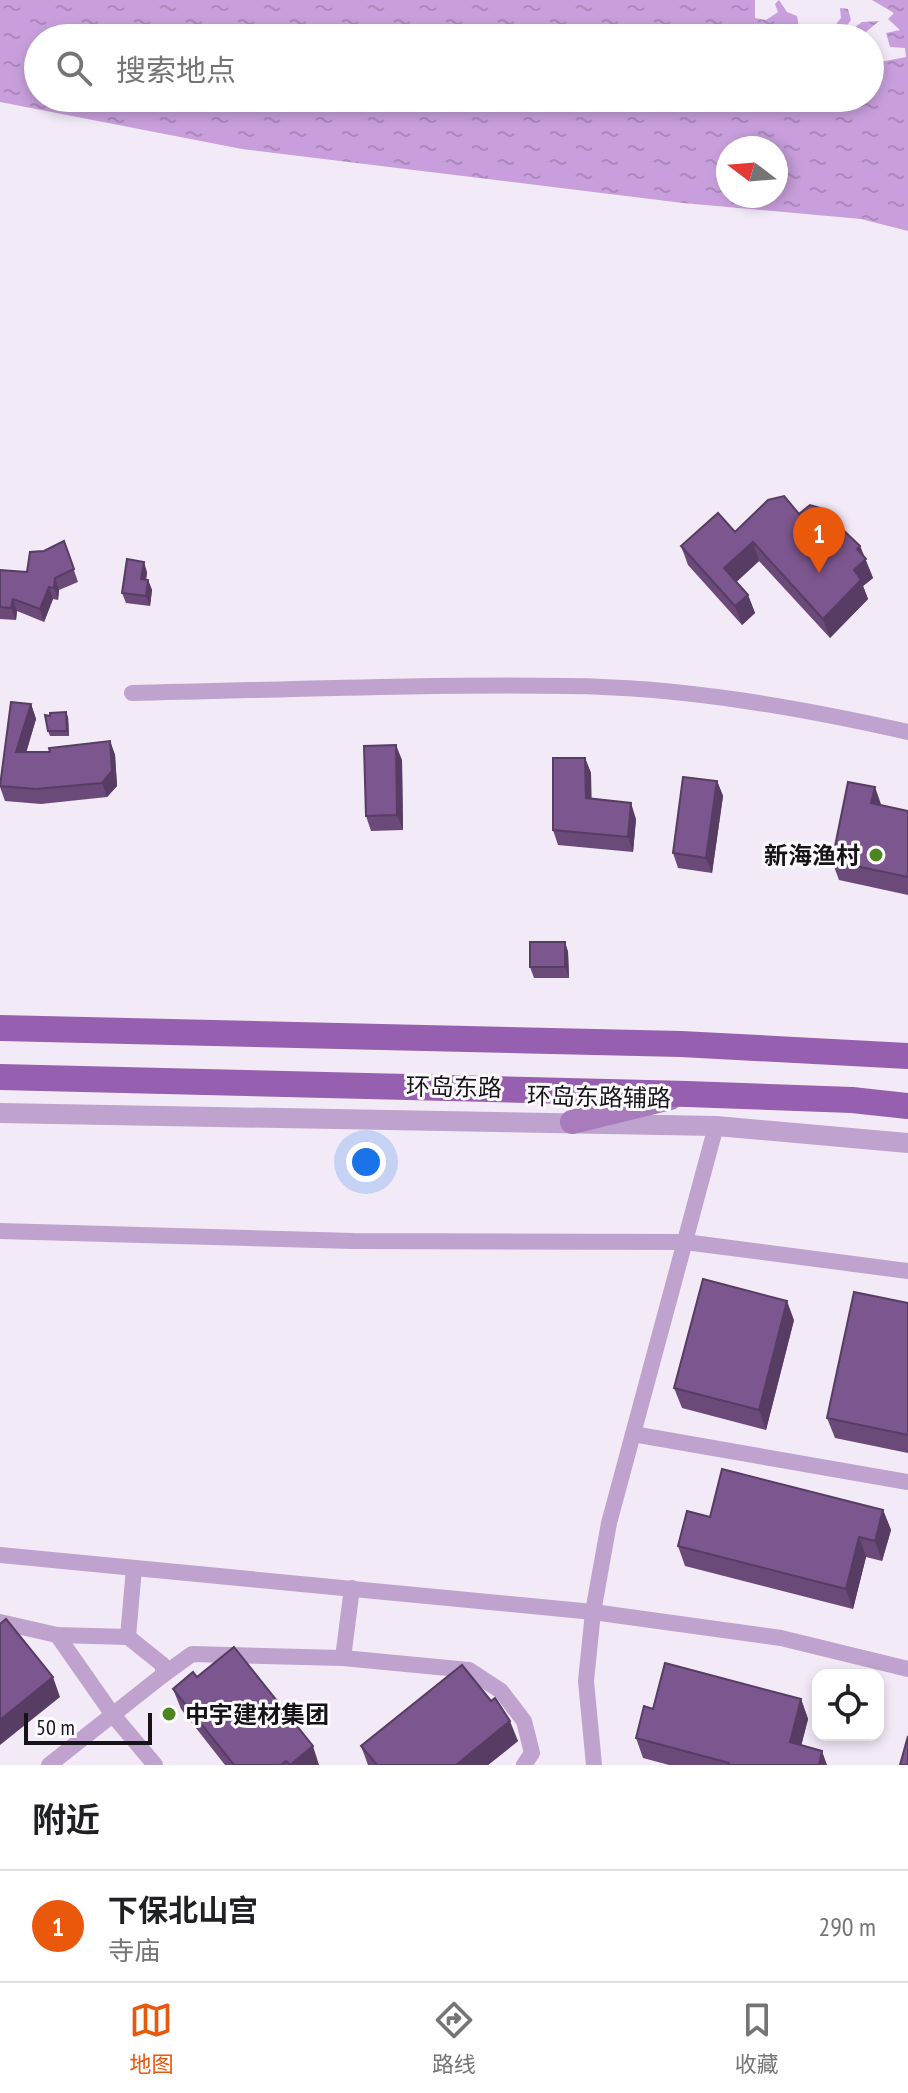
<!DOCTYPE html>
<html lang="zh">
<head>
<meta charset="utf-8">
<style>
  :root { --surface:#fff; --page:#f6f6f6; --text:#202124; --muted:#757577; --line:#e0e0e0; --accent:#ea580c }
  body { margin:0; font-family:"PT Sans Narrow","Noto Sans SC",sans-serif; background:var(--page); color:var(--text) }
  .controls { position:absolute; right:24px; bottom:24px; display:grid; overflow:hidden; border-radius:16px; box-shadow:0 4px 12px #0003 }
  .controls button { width:72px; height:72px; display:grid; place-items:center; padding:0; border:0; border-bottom:2px solid var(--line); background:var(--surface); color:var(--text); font:40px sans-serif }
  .compass { position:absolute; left:716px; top:136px; width:72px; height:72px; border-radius:50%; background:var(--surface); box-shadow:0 4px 12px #0003; rotate:286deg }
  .scale { position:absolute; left:24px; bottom:20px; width:128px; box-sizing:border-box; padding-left:8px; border:4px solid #171418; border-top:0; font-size:22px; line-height:28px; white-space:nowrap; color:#171418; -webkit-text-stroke:6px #fdfaff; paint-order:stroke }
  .you { position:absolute; left:366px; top:1162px; width:28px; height:28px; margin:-20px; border:6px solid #fff; border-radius:50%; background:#1a73e8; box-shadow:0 0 0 12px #1a73e833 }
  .badge { display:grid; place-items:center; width:52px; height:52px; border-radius:50%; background:var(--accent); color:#fff; font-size:26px; font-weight:700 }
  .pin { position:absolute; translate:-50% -66px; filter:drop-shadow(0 2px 4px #0008) }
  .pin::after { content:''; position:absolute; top:42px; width:28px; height:24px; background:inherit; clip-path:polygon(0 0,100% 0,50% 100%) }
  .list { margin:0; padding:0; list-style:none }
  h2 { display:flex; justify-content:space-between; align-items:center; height:104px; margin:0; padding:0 32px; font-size:34px }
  h2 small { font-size:26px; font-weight:400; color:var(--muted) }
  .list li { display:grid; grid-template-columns:52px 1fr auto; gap:24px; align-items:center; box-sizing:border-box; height:112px; padding:0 32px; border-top:2px solid var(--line) }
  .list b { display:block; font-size:30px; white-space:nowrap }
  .list p { margin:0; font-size:26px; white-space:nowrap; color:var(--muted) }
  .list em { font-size:26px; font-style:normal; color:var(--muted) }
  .icon { flex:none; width:44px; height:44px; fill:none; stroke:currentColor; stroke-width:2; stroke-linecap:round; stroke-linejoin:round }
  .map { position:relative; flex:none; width:908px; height:1765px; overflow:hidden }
  .search { position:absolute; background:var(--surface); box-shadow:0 4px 12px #0003; left:24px; right:24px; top:24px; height:88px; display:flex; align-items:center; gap:20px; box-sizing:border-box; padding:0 28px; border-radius:44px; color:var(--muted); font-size:30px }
  .sheet { height:216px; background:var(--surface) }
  nav { display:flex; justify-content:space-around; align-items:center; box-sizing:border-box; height:112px; border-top:2px solid var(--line); background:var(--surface); font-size:22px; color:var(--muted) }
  nav a { display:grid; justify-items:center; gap:4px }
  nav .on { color:var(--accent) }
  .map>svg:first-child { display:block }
  .water { fill:url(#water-ripples); fill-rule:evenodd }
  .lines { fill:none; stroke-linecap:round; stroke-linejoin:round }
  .minor { stroke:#bfa2cd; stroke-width:16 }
  .tertiary { stroke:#bfa2cd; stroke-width:20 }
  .secondary { stroke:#a77bbc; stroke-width:24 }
  .primary { stroke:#965faf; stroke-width:26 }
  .wall { fill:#6b4a7a }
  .shaded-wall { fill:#573c63 }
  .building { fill:#7c568e; stroke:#573c63; stroke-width:2 }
  .poi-dot { fill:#4d8621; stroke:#fdfaff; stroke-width:3 }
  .labels { text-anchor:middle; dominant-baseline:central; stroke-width:6; stroke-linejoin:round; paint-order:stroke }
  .poi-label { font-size:24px; font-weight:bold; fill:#171418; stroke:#fdfaff; text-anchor:end }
  .street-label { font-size:24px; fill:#171418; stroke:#fdfaff }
</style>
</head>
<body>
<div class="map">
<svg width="908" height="1765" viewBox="0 0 908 1765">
  <defs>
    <pattern id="water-ripples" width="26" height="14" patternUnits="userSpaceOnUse" patternTransform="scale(2)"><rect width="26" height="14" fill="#c89fdc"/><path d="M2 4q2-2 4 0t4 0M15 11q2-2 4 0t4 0" fill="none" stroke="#ab88bc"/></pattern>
  </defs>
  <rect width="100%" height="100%" fill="#f2eaf7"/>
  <path class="water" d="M 0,0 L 755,0 L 755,18 L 766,20 L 778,12 L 775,4 L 779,0 L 787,12 L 797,16 L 799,27 L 815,31 L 833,28 L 841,18 L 840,8 L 848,9 L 851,20 L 846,27 L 851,30 L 862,22 L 879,21 L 859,38 L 38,38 L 38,98 L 870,98 L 870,54 L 875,63 L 906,57 L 905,48 L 890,47 L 886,33 L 900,30 L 888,19 L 894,13 L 872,0 L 908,0 L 908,231 L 861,219 L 683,203 L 242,149 L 0,102 ZM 728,148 L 776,148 L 776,196 L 728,196 Z"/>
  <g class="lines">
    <g class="minor">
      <path d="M 132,693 C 277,690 422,684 567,686 C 682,687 797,707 908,732"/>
      <polyline points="0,1231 353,1241 685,1242 908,1271"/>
      <polyline points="633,1434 908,1482"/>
      <polyline points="0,1555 593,1612 781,1638 908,1669"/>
      <polyline points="0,1622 57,1635 128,1637 163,1665 163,1675 49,1765"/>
      <polyline points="57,1635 113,1715 155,1765"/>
      <polyline points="128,1637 134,1568"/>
      <polyline points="343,1658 352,1588"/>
      <polyline points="163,1675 192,1654 343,1658 469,1670 501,1691 524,1721 532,1753 524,1765"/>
      <polyline points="594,1765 586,1681 593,1612 609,1523 716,1126"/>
    </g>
    <polyline class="tertiary" points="0,1113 716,1126 908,1143"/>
    <polyline class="secondary" points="572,1122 670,1098"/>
    <g class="primary">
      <polyline points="0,1028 681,1044 908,1056"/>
      <polyline points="0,1077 687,1094 852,1100 908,1106"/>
    </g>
  </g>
  <g class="wall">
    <polygon points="799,514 860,546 873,578 863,586 868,599 830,638 759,561 736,582 748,595 755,613 742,625 688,565 681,546"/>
    <polygon points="64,541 78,582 59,590 58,600 53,599 44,622 17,611 16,620 0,619 0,570 27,572 44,551"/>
    <polygon points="147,572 146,580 148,580 152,590 150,606 126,603 122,593"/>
    <polygon points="11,702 31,704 36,719 26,752 50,752 110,741 115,755 117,786 107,797 41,804 5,801 0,787"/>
    <polygon points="68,717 69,736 50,736 48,731"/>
    <polygon points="585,758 591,773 591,799 636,819 633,852 558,845 553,830"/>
    <polygon points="402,760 403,830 371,831 366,816"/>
    <polygon points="717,781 723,796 712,873 678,868 673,853"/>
    <polygon points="881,805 908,811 908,895 839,880 832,861"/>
    <polygon points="565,942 568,952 569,978 534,978 530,967"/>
    <polygon points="908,1303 908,1453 835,1438 827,1418"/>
    <polygon points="794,1320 766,1430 682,1408 674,1388"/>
    <polygon points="883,1510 891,1530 882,1561 866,1557 853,1609 685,1566 678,1546 710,1517"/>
    <polygon points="197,1677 319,1765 225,1765 181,1709 173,1689"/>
    <polygon points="801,1699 808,1719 801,1746 827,1765 669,1765 643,1758 636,1738 653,1709"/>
    <polygon points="491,1701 518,1741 488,1765 368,1765 361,1746"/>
  </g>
  <g class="shaded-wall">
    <polygon points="753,542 759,561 731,587 724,568"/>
    <polygon points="860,546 873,578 863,586 868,599 830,638 823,619 854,570 857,549"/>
    <polygon points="144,562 147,572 145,589 141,579"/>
    <polygon points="55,578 59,590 58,600 54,588"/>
    <polygon points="148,580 152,590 150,606 146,596"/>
    <polygon points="49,587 53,599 44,622 40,609"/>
    <polygon points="748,595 755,613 742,625 735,606"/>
    <polygon points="13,599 17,611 16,620 11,608"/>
    <polygon points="31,704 36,719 22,767 16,752"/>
    <polygon points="66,712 68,717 69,736 67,731"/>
    <polygon points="110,741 115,755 117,786 107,797 102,783"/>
    <polygon points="396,745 402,760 403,830 397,815"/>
    <polygon points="585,758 591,773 592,814 586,798"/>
    <polygon points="717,781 723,796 712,873 706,858"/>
    <polygon points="875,787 882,807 871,803"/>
    <polygon points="631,803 636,819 633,852 628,837"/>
    <polygon points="565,942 568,952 569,978 565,967"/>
    <polygon points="787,1301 794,1320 766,1430 759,1410"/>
    <polygon points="883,1510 891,1530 882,1561 875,1541"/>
    <polygon points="859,1537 866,1557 853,1609 846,1589"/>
    <polygon points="53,1677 60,1697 0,1745 0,1720"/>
    <polygon points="801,1699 808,1719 797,1762 790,1742"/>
    <polygon points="510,1721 518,1741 488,1765 456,1765"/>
    <polygon points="313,1746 319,1765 290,1765"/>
    <polygon points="822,1751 827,1765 819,1765"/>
  </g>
  <g class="building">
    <polygon points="784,496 799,514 810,505 820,508 860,546 857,549 866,559 854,570 861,580 823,619 753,542 724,568 748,595 735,606 681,546 718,513 735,532 768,500"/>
    <polygon points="64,541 74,569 55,578 54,588 49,587 40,609 13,599 11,608 0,607 0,570 27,572 30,552 44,551"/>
    <polygon points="127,559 144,562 141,579 148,580 146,596 122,593"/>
    <polygon points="11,702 31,704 16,752 50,752 49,748 110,741 112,771 102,783 36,789 0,786"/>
    <polygon points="66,712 67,731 48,731 45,715 50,716 50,713"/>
    <polygon points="396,745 397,815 366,816 364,746"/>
    <polygon points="553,758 585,758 586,798 631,803 628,837 553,830"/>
    <polygon points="683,777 717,781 706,858 673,853"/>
    <polygon points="848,782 875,787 871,803 908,811 908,877 832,861"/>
    <rect x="530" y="942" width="35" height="25"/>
    <polygon points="703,1279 787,1301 759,1410 674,1388"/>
    <polygon points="854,1292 908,1303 908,1435 827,1418"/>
    <polygon points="722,1469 883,1510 875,1541 859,1537 846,1589 678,1546 687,1511 710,1517"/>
    <polygon points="6,1619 53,1677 0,1720 0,1624"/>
    <polygon points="234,1647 313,1746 290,1765 286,1761 281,1765 234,1765 173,1689 193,1672 197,1677"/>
    <polygon points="665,1663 801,1699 790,1742 822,1751 819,1765 728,1765 729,1763 636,1738 644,1706 653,1709"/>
    <polygon points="462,1665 491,1701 495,1698 510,1721 456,1765 377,1765 361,1746"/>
    <polygon points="908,1736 908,1765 900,1765"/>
  </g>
  <g class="poi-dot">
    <circle cx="876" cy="855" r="8"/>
    <circle cx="169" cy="1714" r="8"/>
  </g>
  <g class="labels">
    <g class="poi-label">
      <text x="860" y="855">新海渔村</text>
      <text x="185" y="1714" text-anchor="start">中宇建材集团</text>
    </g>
    <g class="street-label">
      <text transform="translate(454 1087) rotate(1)">环岛东路</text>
      <text transform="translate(599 1097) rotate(1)">环岛东路辅路</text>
    </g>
  </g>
</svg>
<div class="controls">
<button><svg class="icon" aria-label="locate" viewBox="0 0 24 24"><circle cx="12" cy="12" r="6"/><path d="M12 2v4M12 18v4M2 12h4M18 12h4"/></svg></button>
</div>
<svg class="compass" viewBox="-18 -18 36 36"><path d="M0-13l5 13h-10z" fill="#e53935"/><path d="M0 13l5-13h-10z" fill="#757577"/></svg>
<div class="scale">50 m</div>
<div class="you"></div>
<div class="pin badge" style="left:819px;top:573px">1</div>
<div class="search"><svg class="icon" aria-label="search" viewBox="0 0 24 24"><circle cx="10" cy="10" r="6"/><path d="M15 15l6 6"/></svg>搜索地点</div>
</div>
<section class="sheet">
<h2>附近<small></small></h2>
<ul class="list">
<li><span class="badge">1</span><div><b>下保北山宫</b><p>寺庙</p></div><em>290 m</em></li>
</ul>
</section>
<nav>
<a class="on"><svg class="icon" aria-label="map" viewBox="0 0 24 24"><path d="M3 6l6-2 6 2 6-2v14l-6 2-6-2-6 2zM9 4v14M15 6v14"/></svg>地图</a>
<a><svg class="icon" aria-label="directions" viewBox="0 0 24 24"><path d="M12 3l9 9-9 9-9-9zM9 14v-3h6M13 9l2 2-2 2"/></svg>路线</a>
<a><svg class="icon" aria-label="saved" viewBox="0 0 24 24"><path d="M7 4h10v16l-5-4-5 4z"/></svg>收藏</a>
</nav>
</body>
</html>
